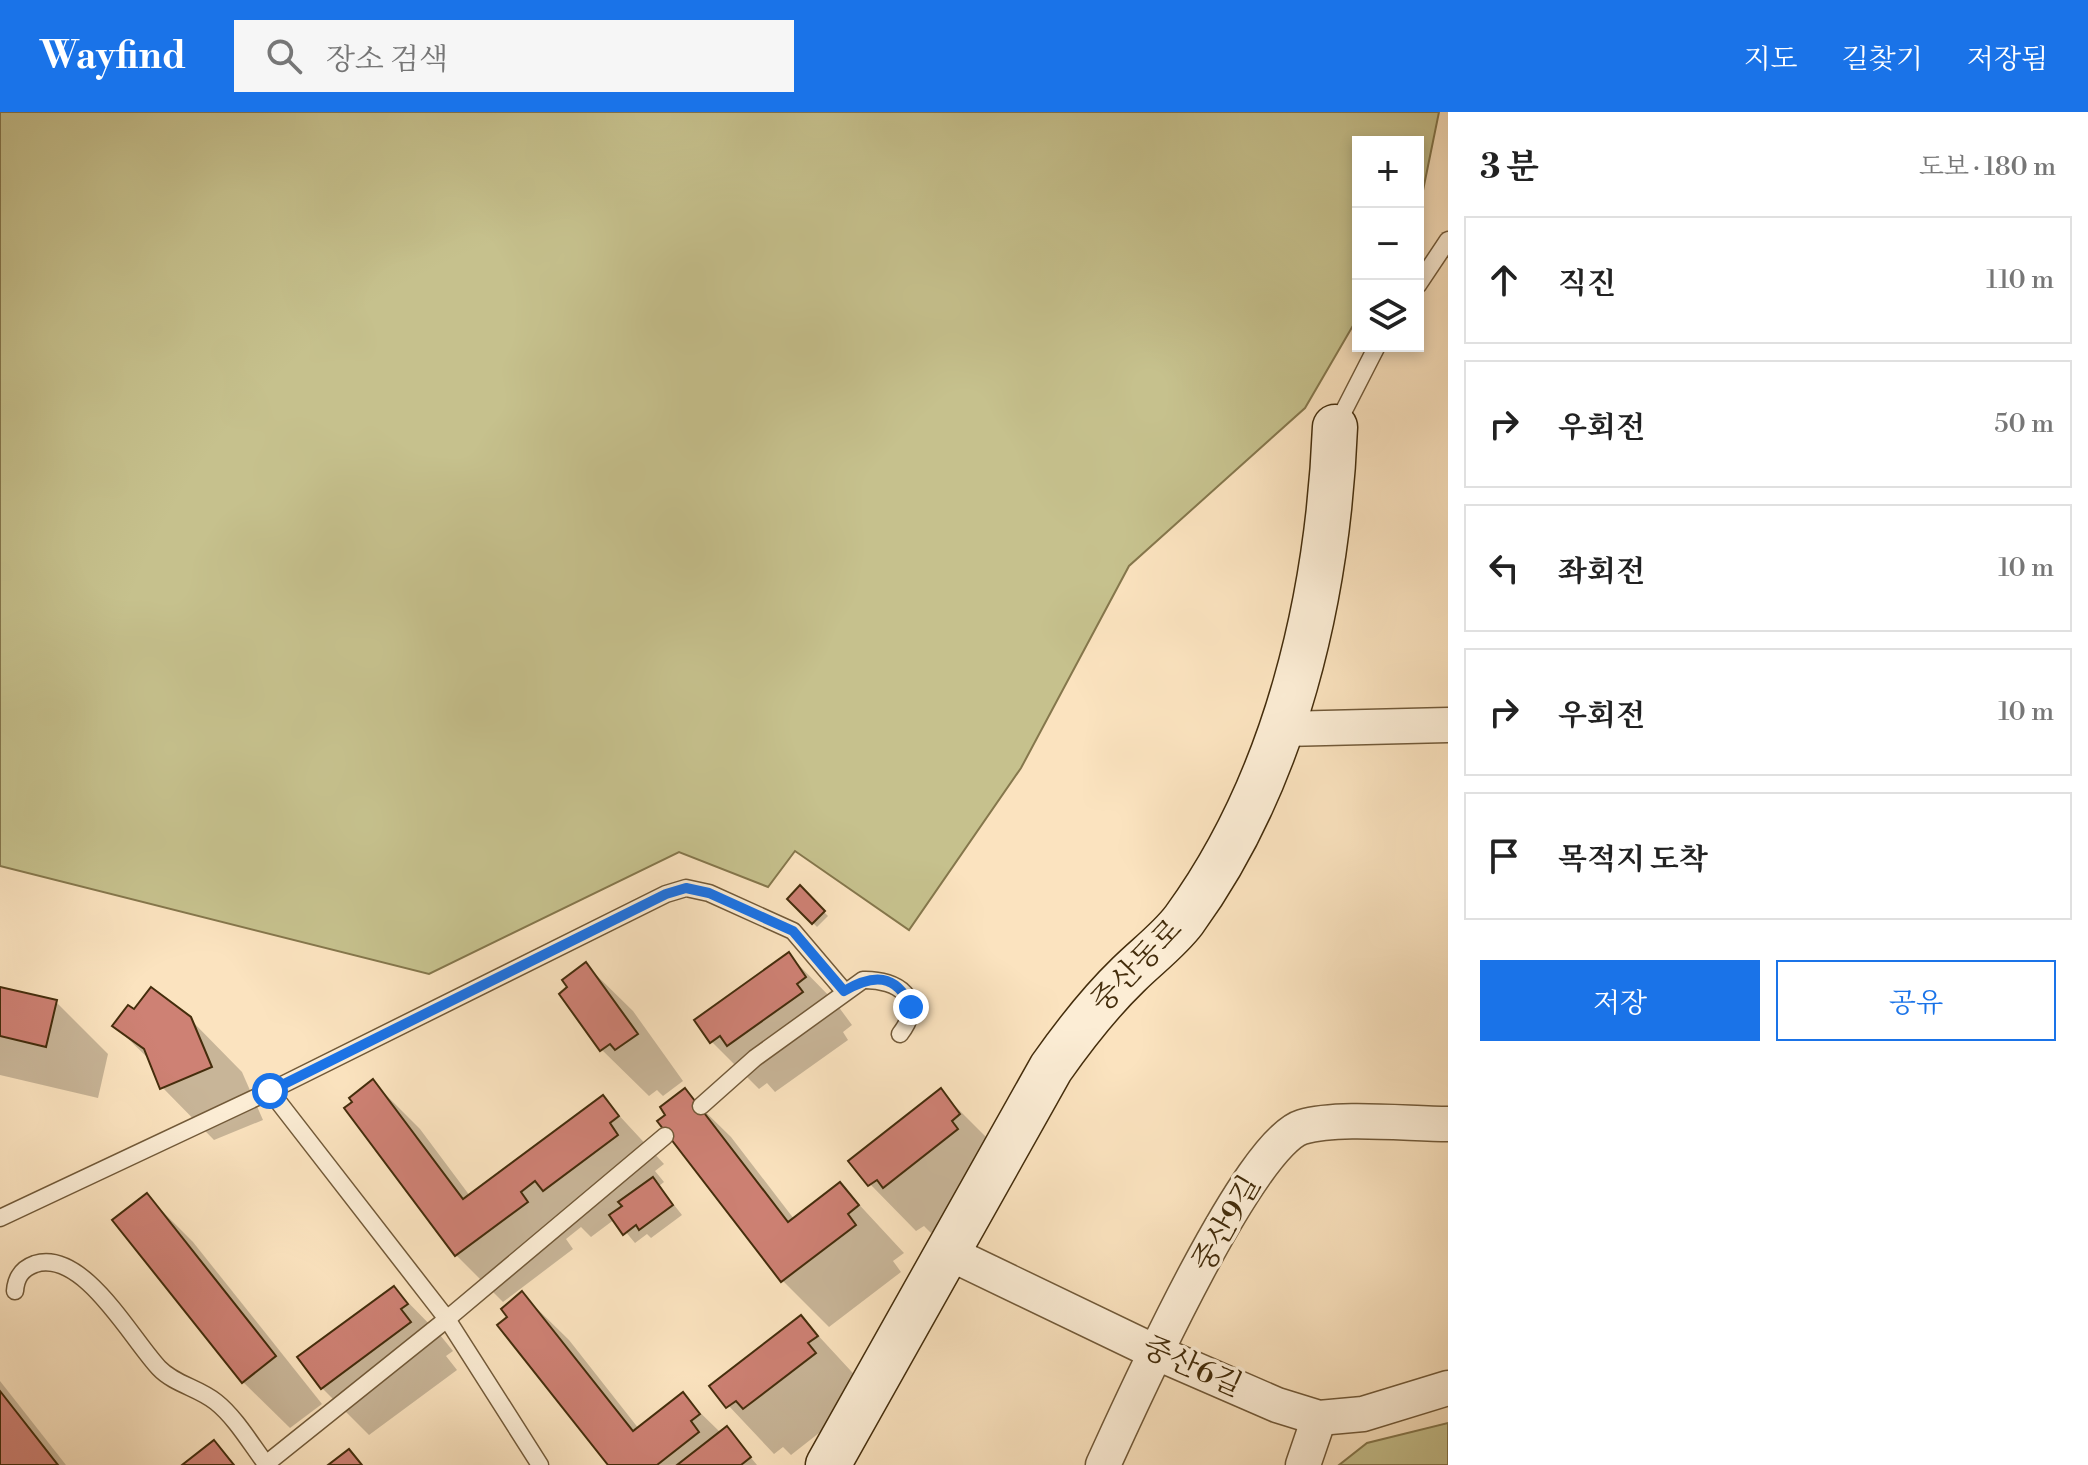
<!DOCTYPE html>
<html lang="ko">
<head>
<meta charset="utf-8">
<style>
  :root { --surface:#fff; --page:#f6f6f6; --text:#222; --muted:#767676; --line:#e0e0e0; --accent:#1a73e8 }
  body { margin:0; font-family:"Libre Bodoni","Noto Serif KR",serif; background:var(--page); color:var(--text) }
  .controls { position:absolute; right:24px; top:24px; display:grid; overflow:hidden; border-radius:0px; box-shadow:0 4px 12px #0003 }
  .controls button { width:72px; height:72px; display:grid; place-items:center; padding:0; border:0; border-bottom:2px solid var(--line); background:var(--surface); color:var(--text); font:40px sans-serif }
  .stop { position:absolute; width:24px; height:24px; margin:-18px; border:6px solid #1a73e8; border-radius:50%; background:#fff }
  .stop.end { background:#1a73e8; border-color:#fff; box-shadow:0 2px 8px #0008 }
  .list { margin:0; padding:0; list-style:none }
  h2 { display:flex; justify-content:space-between; align-items:center; height:104px; margin:0; padding:0 32px; font-size:34px }
  h2 small { font-size:26px; font-weight:400; color:var(--muted) }
  .list li { display:grid; grid-template-columns:52px 1fr auto; gap:24px; align-items:center; box-sizing:border-box; height:128px; margin:0 16px 16px; padding:0 16px; border:2px solid var(--line); border-radius:0px }
  .list b { display:block; font-size:30px; white-space:nowrap }
  .list em { font-size:26px; font-style:normal; color:var(--muted) }
  .actions { display:flex; gap:16px; padding:24px 32px }
  .actions a { flex:1; padding:18px 0; border:2px solid var(--accent); border-radius:0px; text-align:center; font-size:28px; color:var(--accent) }
  .actions .main { background:var(--accent); color:#fff }
  .icon { flex:none; width:44px; height:44px; fill:none; stroke:currentColor; stroke-width:2; stroke-linecap:round; stroke-linejoin:round }
  .map { position:relative; flex:none; width:1448px; height:1353px; overflow:hidden }
  header { display:flex; align-items:center; gap:48px; box-sizing:border-box; height:112px; padding:0 40px; background:var(--accent); color:#fff }
  header strong { font-size:38px }
  nav { display:flex; gap:44px; margin-inline-start:auto; font-size:28px }
  .search { width:560px; height:72px; background:var(--page); display:flex; align-items:center; gap:20px; box-sizing:border-box; padding:0 28px; border-radius:0px; color:var(--muted); font-size:30px }
  main { display:flex }
  aside { flex:1; background:var(--surface) }
  .map>svg:first-child { display:block }
  .green { fill:#c6c18d; stroke:#85774c; stroke-width:2 }
  .shadow { fill:#0003 }
  .building { fill:#ce8174; stroke:#442d0c; stroke-width:2 }
  .lines { fill:none; stroke-linecap:round; stroke-linejoin:round }
  .lane-casing { stroke:#725a39; stroke-width:19 }
  .street-casing { stroke:#725a39; stroke-width:37 }
  .secondary-casing { stroke:#442d0c; stroke-width:47 }
  .lane { stroke:#fcedd5; stroke-width:16 }
  .street { stroke:#fcedd5; stroke-width:34 }
  .secondary { stroke:#fcedd5; stroke-width:44 }
  .route { stroke:#1a73e8; stroke-width:10 }
  .labels { text-anchor:middle; dominant-baseline:central; stroke-width:7; stroke-linejoin:round; paint-order:stroke }
  .street-label { font-size:30px; fill:#442d0c; stroke:#fcedd5 }
</style>
</head>
<body>
<header>
<strong>Wayfind</strong>
<div class="search"><svg class="icon" aria-label="search" viewBox="0 0 24 24"><circle cx="10" cy="10" r="6"/><path d="M15 15l6 6"/></svg>장소 검색</div>
<nav><a>지도</a><a>길찾기</a><a>저장됨</a></nav>
</header>
<main>
<div class="map">
<svg width="1448" height="1353" viewBox="0 0 1448 1353">
  <rect width="100%" height="100%" fill="#fbe3bf"/>
  <filter id="stains"><feTurbulence type="fractalNoise" baseFrequency=".0025" numOctaves="4"/><feColorMatrix values="0 0 0 0 .2 0 0 0 0 .09 0 0 0 0 .02 0 0 0 .5 -.17"/></filter>
  <radialGradient id="worn" r=".72"><stop offset=".6" stop-color="#630" stop-opacity="0"/><stop offset="1" stop-color="#630" stop-opacity=".3"/></radialGradient>
  <g class="green">
    <polygon points="0,0 1439,0 1418,103 1418,30 1358,30 1358,205 1305,296 1129,454 1021,656 909,818 795,739 768,775 679,740 429,862 0,754"/>
    <polygon points="1448,1311 1448,1353 1339,1353 1367,1331"/>
  </g>
  <g class="shadow">
    <polygon points="800,776 828,804 817,815 790,787"/>
    <polygon points="789,843 835,890 852,913 843,920 848,928 775,980 767,971 759,977 712,930 696,908"/>
    <polygon points="586,853 633,899 683,969 663,984 657,978 649,984 602,938"/>
    <polygon points="0,877 56,890 108,942 98,986 0,963"/>
    <polygon points="189,906 242,960 263,1008 214,1028 162,975 152,950 115,914"/>
    <polygon points="373,970 420,1017 470,1084 602,985 664,1052 655,1059 664,1070 659,1074 682,1103 651,1126 647,1122 635,1131 615,1107 591,1125 581,1115 566,1127 573,1137 503,1190 456,1143"/>
    <polygon points="684,979 731,1025 794,1107 840,1072 904,1141 893,1149 901,1160 829,1215 783,1169 668,1003"/>
    <polygon points="940,979 987,1026 1004,1065 931,1121 924,1114 916,1119 870,1072"/>
    <polygon points="147,1084 193,1130 322,1292 290,1316 243,1270"/>
    <polygon points="394,1176 440,1223 453,1239 446,1244 457,1258 369,1323 322,1276 300,1246"/>
    <polygon points="522,1182 569,1228 639,1317 682,1283 721,1321 727,1317 757,1353 610,1353 510,1205"/>
    <polygon points="801,1205 863,1272 861,1288 791,1343 783,1335 774,1342 711,1275"/>
    <polygon points="0,1269 66,1353 0,1353"/>
  </g>
  <g class="building">
    <polygon points="800,773 825,799 812,812 787,787"/>
    <polygon points="789,840 806,865 797,872 803,880 727,934 720,924 710,931 694,908"/>
    <polygon points="586,850 638,922 615,938 610,932 600,939 559,882 567,875 562,868"/>
    <polygon points="0,875 57,888 46,935 0,924"/>
    <polygon points="151,875 191,905 212,955 160,977 144,937 112,914 128,893 134,897"/>
    <polygon points="373,967 463,1087 603,983 619,1004 610,1011 618,1023 543,1079 535,1069 521,1080 528,1090 455,1144 344,996 352,990 349,986"/>
    <polygon points="685,976 788,1110 840,1070 859,1093 848,1102 856,1113 781,1170 657,1009 665,1003 660,995"/>
    <polygon points="941,976 960,1002 952,1009 958,1017 883,1076 877,1068 868,1074 848,1049"/>
    <polygon points="653,1065 673,1093 639,1118 636,1113 623,1123 609,1103 622,1094 618,1090"/>
    <polygon points="147,1081 276,1244 242,1271 112,1108"/>
    <polygon points="394,1174 408,1192 401,1197 411,1210 321,1277 297,1245"/>
    <polygon points="522,1179 633,1319 683,1280 700,1302 691,1309 699,1320 657,1353 608,1353 497,1213 507,1205 501,1197"/>
    <polygon points="801,1203 818,1224 808,1231 816,1241 743,1297 736,1289 726,1296 709,1274"/>
    <polygon points="0,1279 58,1353 0,1353"/>
    <polygon points="727,1314 751,1345 741,1353 677,1353"/>
    <polygon points="214,1328 234,1353 182,1353"/>
    <polygon points="349,1337 362,1353 328,1353"/>
  </g>
  <g class="lines">
    <defs>
      <g id="lane">
        <polyline points="1418,173 1448,128"/>
        <polyline points="1336,314 1377,234"/>
        <polyline points="270,979 447,1207 540,1353"/>
        <path d="M 701,994 L 755,946 L 863,868 C 898,867 927,887 900,922"/>
        <polyline points="0,1106 270,979 666,782 686,776 709,781 793,819 844,879"/>
        <path d="M 15,1179 C 16,1166 21,1157 35,1152 C 83,1137 130,1225 159,1256 C 174,1272 199,1276 216,1290 C 235,1305 251,1332 266,1352 L 447,1207 L 665,1024"/>
      </g>
      <g id="street">
        <polyline points="1284,617 1448,613"/>
        <polyline points="947,1140 1155,1240 1277,1293 1319,1306 1363,1302 1448,1276"/>
        <path d="M 1103,1353 C 1130,1294 1248,1031 1302,1015 C 1339,1004 1408,1012 1448,1012"/>
        <polyline points="1303,1353 1319,1306"/>
      </g>
      <path id="secondary" d="M 828,1353 L 1051,956 C 1075,922 1098,892 1128,863 C 1146,845 1169,828 1184,808 C 1286,668 1328,486 1335,315"/>
    </defs>
    <use href="#lane" class="lane-casing"/>
    <use href="#street" class="street-casing"/>
    <use href="#secondary" class="secondary-casing"/>
    <use href="#lane" class="lane"/>
    <use href="#street" class="street"/>
    <use href="#secondary" class="secondary"/>
  </g>
  <g class="lines">
    <path class="route" d="M 270,979 L 666,782 L 686,776 L 709,781 L 793,819 L 844,879 C 873,862 896,861 911,895"/>
  </g>
  <g class="labels">
    <g class="street-label">
      <text transform="translate(1137 854) rotate(-46)">중산동로</text>
      <text transform="translate(1227 1112) rotate(-60)">중산9길</text>
      <text transform="translate(1192 1255) rotate(24)">중산6길</text>
    </g>
  </g>
  <rect width="100%" height="100%" filter="url(#stains)"/>
  <rect width="100%" height="100%" fill="url(#worn)"/>
</svg>
<div class="controls">
<button>+</button>
<button>−</button>
<button><svg class="icon" aria-label="layers" viewBox="0 0 24 24"><path d="M12 4l9 5-9 5-9-5zM3 14l9 5 9-5"/></svg></button>
</div>
<div class="stop" style="left:270px;top:979px"></div>
<div class="stop end" style="left:911px;top:895px"></div>
</div>
<aside>
<h2>3 분<small>도보 · 180 m</small></h2>
<ul class="list">
<li><svg class="icon" aria-label="ahead" viewBox="0 0 24 24"><path d="M12 20V5M6 11l6-6 6 6"/></svg><div><b>직진</b></div><em>110 m</em></li>
<li><svg class="icon" aria-label="right" viewBox="0 0 24 24"><path d="M7 20v-9h11M14 6l5 5-5 5"/></svg><div><b>우회전</b></div><em>50 m</em></li>
<li><svg class="icon" aria-label="left" viewBox="0 0 24 24"><path d="M17 20v-9H6M10 6l-5 5 5 5"/></svg><div><b>좌회전</b></div><em>10 m</em></li>
<li><svg class="icon" aria-label="right" viewBox="0 0 24 24"><path d="M7 20v-9h11M14 6l5 5-5 5"/></svg><div><b>우회전</b></div><em>10 m</em></li>
<li><svg class="icon" aria-label="arrive" viewBox="0 0 24 24"><path d="M6 21V4h12l-3 4 3 4H6"/></svg><div><b>목적지 도착</b></div></li>
</ul>
<div class="actions"><a class="main">저장</a><a>공유</a></div>
</aside>
</main>
</body>
</html>
